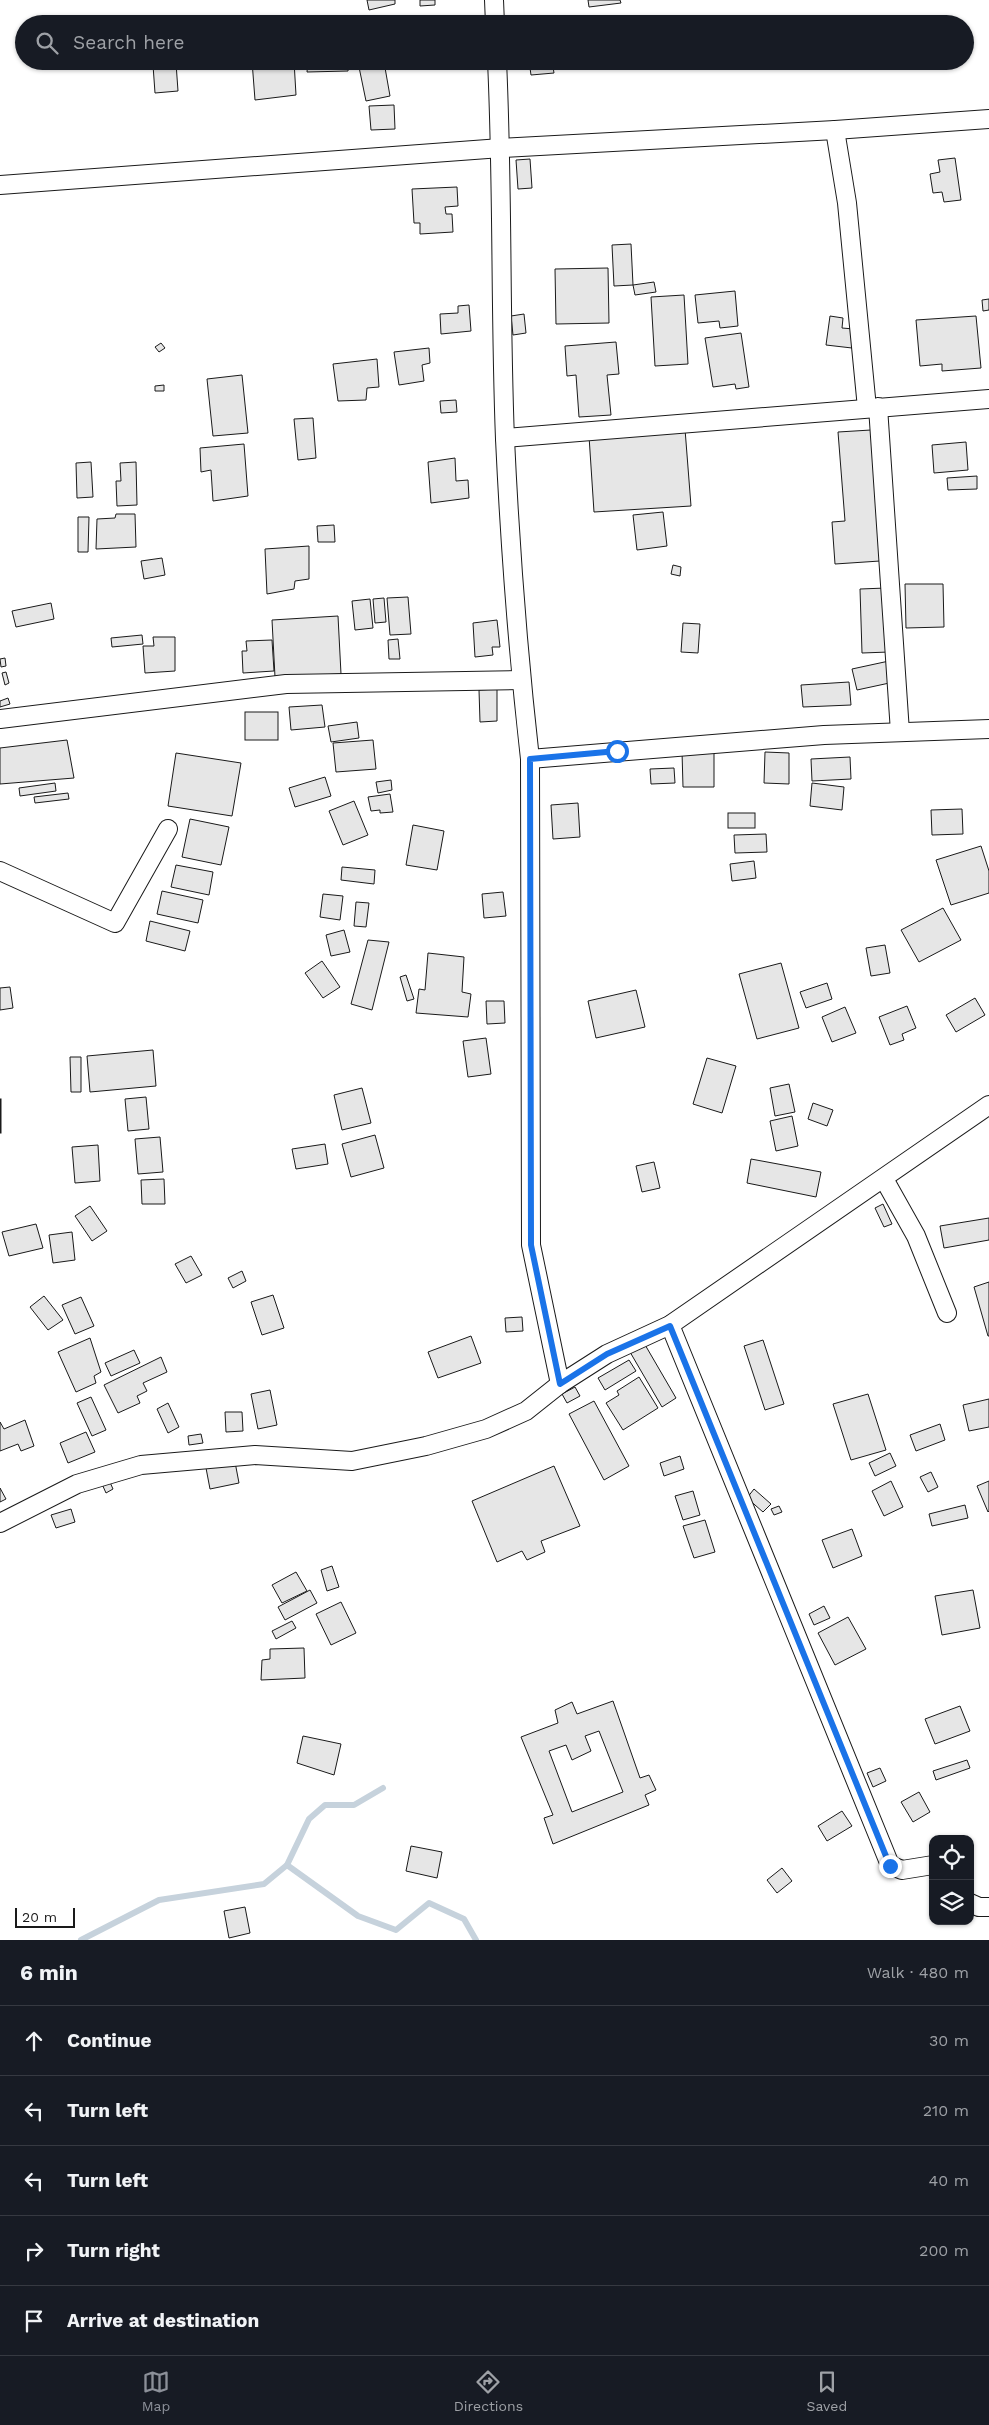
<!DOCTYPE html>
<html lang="en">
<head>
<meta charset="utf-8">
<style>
  :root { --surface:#171b24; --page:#242831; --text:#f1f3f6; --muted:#9ea1a6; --line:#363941; --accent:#8c9099 }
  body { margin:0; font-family:"Work Sans",sans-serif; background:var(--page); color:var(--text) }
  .controls { position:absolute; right:15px; bottom:15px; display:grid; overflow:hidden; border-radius:10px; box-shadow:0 1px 4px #0004 }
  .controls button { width:45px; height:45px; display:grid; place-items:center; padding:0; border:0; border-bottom:1px solid var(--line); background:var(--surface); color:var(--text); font:25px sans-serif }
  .scale { position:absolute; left:15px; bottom:12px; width:60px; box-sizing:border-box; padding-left:5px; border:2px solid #1a1a1a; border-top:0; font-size:14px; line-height:18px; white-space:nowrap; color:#1a1a1a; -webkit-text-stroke:4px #fff; paint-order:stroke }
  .stop { position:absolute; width:15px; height:15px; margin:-11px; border:4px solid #1a73e8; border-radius:50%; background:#fff }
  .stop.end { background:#1a73e8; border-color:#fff; box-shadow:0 1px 5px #0008 }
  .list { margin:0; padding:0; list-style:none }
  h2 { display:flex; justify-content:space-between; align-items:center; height:65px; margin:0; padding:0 20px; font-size:21px }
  h2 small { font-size:16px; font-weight:400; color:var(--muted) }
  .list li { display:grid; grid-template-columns:32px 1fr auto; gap:15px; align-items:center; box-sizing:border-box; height:70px; padding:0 20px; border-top:1px solid var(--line) }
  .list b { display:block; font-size:19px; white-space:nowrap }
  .list em { font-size:16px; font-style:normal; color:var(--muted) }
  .icon { flex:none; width:28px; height:28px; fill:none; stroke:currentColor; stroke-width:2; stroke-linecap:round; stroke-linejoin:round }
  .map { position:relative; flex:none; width:989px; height:1940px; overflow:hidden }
  .search { position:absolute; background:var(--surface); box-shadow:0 1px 4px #0004; left:15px; right:15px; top:15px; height:55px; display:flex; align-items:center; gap:12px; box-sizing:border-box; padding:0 18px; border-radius:28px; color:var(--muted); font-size:19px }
  .sheet { height:415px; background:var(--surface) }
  nav { display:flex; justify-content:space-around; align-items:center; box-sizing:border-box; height:70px; border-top:1px solid var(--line); background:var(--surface); font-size:14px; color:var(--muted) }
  nav a { display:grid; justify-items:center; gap:2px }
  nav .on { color:var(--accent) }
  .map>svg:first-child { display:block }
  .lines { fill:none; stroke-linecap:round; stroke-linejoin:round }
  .stream { stroke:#c6d2dc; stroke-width:6 }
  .building { fill:#e6e6e6; stroke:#1a1a1a; fill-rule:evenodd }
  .minor-casing { stroke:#1a1a1a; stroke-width:20 }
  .minor { stroke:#fff; stroke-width:18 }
  .route { stroke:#1a73e8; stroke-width:6 }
</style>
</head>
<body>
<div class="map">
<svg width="989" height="1940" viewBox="0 0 989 1940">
  <rect width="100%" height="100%" fill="#fff"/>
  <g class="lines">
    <g class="stream">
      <polyline points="287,1865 358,1916 396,1930 429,1903 464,1919 476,1940"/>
      <polyline points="81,1940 159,1900 264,1884 287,1865 309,1819 325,1805 354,1805 383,1788"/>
    </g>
  </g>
  <g class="building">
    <polygon points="367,0 395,0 395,4 369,10"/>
    <polygon points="420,0 435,0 435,5 420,6"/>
    <polygon points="588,0 620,0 621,3 589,7"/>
    <polygon points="621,18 622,24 598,24 597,23"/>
    <polygon points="252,61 294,61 296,95 255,100"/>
    <polygon points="308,61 349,61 348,71 307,72"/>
    <polygon points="529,61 552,61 554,73 531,75"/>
    <polygon points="384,62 390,96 366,101 359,67"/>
    <polygon points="176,63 178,91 155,93 153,65"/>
    <polygon points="394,105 395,129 371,130 369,106"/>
    <polygon points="955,158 961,200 944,202 942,192 933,193 930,174 940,172 938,160"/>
    <polygon points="530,159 532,188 518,189 516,160"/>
    <polygon points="457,187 458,206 445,207 446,214 452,214 453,232 420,234 420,223 414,223 412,189"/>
    <polygon points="631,244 633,285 614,286 612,245"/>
    <polygon points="608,268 609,323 556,324 555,269"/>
    <polygon points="654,282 656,292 635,295 633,285"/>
    <polygon points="735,291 738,326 720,328 719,321 698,323 695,295"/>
    <polygon points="684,295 688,364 655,366 651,297"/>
    <polygon points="989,299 989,310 983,311 982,300"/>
    <polygon points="469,305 471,331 441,334 440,314 458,313 458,306"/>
    <polygon points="524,314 526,333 513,335 511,316"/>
    <polygon points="830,316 843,318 842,328 854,329 852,348 826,345"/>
    <polygon points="976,316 981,368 942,371 942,364 920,366 916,320"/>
    <polygon points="741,333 749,387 736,389 735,384 713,387 705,338"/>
    <polygon points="616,342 619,374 607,375 611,415 579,417 576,375 567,376 565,346"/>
    <polygon points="161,343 165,348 159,352 155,347"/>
    <polygon points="429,348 430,363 422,365 424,381 399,385 394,352"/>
    <polygon points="377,359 379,387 367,388 366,400 338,401 333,364"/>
    <polygon points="242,375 248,433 213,436 207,379"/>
    <polygon points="164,385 164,391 155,391 155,386"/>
    <polygon points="456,400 457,412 441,413 440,401"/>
    <polygon points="313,418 316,458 298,460 294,419"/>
    <polygon points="685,429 691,506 594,512 589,436"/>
    <polygon points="871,430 880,561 835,564 832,522 845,521 838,432"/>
    <polygon points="966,442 968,470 934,473 932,445"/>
    <polygon points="244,444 248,496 213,501 211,470 201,472 200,448"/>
    <polygon points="455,458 456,481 468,480 469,498 431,503 428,462"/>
    <polygon points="91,462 93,497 77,498 76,463"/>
    <polygon points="136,462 137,505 117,506 116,481 121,481 120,463"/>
    <polygon points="977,476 977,489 948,490 947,478"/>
    <polygon points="663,512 667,546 637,550 633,515"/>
    <polygon points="116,514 135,514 136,547 96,549 97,519 115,518"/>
    <polygon points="78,517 89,517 88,552 78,552"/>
    <polygon points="334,525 335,542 318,542 317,526"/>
    <polygon points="309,546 309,579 295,581 294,589 267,594 265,549"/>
    <polygon points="162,558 165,575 144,579 141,561"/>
    <polygon points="673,565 681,567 680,576 671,574"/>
    <polygon points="905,584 943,584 944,627 906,628"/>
    <polygon points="886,588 889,652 862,653 860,589"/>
    <polygon points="408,597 411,634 390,635 387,598"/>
    <polygon points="384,598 386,622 375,623 373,599"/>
    <polygon points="370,599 373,628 355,630 352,601"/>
    <polygon points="51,603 54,619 16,627 12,611"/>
    <polygon points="338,616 341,674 275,677 272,620"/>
    <polygon points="497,620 500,647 492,647 493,655 475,657 473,623"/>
    <polygon points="683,623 700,624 698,653 681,652"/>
    <polygon points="142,635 143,644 112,647 111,638"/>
    <polygon points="153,637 175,637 175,671 145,673 143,646 154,646"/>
    <polygon points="398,639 400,659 389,659 388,640"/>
    <polygon points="272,640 274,671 243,673 242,651 247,651 246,641"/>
    <polygon points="5,658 6,666 1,667 0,659"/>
    <polygon points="889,661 894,682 857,690 852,669"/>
    <polygon points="6,672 9,683 5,685 2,673"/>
    <polygon points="849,682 851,705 803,707 801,685"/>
    <polygon points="497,689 497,721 480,722 479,690"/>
    <polygon points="8,698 10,704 0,707 0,701"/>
    <polygon points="322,705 325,727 291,730 289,707"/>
    <rect x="245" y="712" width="33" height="28"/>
    <polygon points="357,722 359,738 331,742 328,726"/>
    <polygon points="67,740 74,778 0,784 0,748"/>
    <polygon points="373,740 376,769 336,772 333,743"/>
    <polygon points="682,751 714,751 714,787 683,787"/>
    <polygon points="765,752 789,753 789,784 764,783"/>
    <polygon points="176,753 241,763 232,816 168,806"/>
    <polygon points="850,757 851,779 812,781 811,759"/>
    <polygon points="674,768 675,783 651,784 650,769"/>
    <polygon points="325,777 331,796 295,807 289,788"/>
    <polygon points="391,780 392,790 378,793 376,782"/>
    <polygon points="55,783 56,791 20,796 19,788"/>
    <polygon points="812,783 844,787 842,810 810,806"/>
    <polygon points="68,793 69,799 35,803 34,797"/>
    <polygon points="390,794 393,812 380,813 380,810 371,811 368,797"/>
    <polygon points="354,801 368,835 343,845 329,811"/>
    <polygon points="578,803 580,837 553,839 551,805"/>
    <polygon points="962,809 963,834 932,835 931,810"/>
    <rect x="728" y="813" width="27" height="15"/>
    <polygon points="190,819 229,827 221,865 182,857"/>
    <polygon points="413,825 444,831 437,870 406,865"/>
    <polygon points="766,834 767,852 735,853 734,835"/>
    <polygon points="981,846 989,871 989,893 951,905 936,860"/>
    <polygon points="754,861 756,878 732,881 730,864"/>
    <polygon points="176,865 213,872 209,895 171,887"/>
    <polygon points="342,867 375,870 374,884 341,880"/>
    <polygon points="162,891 203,900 198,923 157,914"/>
    <polygon points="503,892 506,916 484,918 482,894"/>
    <polygon points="323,894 343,896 340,920 320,917"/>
    <polygon points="356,902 369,903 366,927 354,926"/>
    <polygon points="943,908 961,940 919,962 901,930"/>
    <polygon points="150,921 190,931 185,951 146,941"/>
    <polygon points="344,930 350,952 331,956 326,935"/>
    <polygon points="368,940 389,942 372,1010 351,1004"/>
    <polygon points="885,945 890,973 871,976 866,948"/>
    <polygon points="428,953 464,957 462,992 471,994 468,1017 416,1013 419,989 425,990"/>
    <polygon points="322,961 340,987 323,998 305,973"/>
    <polygon points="781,963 799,1028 757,1039 739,974"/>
    <polygon points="406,975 414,999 407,1001 400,977"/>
    <polygon points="827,983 832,999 806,1008 800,992"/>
    <polygon points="10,987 13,1008 0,1010 0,988"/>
    <polygon points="636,990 645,1027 596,1038 588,1001"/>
    <polygon points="975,998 985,1015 956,1032 946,1015"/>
    <polygon points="486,1001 504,1001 505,1023 487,1024"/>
    <polygon points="907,1006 916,1028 902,1034 904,1040 890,1045 879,1017"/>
    <polygon points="845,1007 856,1033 832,1042 822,1017"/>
    <polygon points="486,1038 491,1074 468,1077 463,1041"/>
    <polygon points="153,1050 156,1086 90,1092 87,1056"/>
    <polygon points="70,1057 81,1057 81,1092 71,1092"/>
    <polygon points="707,1058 736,1066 722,1113 693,1104"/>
    <polygon points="789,1084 795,1112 775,1116 770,1088"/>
    <polygon points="362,1088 371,1123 342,1130 334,1095"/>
    <polygon points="146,1097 149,1129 128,1131 125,1099"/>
    <rect x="0" y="1099" width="1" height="34"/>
    <polygon points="813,1103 833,1110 827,1126 808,1119"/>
    <polygon points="792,1116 798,1146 776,1151 770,1121"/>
    <polygon points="375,1135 384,1168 351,1177 342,1144"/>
    <polygon points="160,1137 163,1172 138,1174 135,1139"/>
    <polygon points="325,1144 328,1164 296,1169 292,1149"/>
    <polygon points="98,1145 100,1181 75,1183 72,1147"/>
    <polygon points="751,1159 821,1172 816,1197 747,1183"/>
    <polygon points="654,1162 660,1188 642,1192 636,1166"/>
    <polygon points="164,1179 165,1204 142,1204 141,1180"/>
    <polygon points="883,1204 892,1224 884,1227 875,1208"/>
    <polygon points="90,1206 107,1231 92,1241 75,1216"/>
    <polygon points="989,1218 989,1240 944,1248 940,1226"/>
    <polygon points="36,1224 43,1248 9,1256 2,1232"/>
    <polygon points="72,1232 75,1260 53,1263 49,1235"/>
    <polygon points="191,1256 202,1275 186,1283 175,1264"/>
    <polygon points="242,1271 246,1281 233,1288 228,1278"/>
    <polygon points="989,1282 989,1336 988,1336 974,1287"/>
    <polygon points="273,1295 284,1328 262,1335 251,1302"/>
    <polygon points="44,1296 63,1320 48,1330 30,1307"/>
    <polygon points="81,1297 94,1326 75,1334 62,1305"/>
    <polygon points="522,1317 523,1331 506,1332 505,1318"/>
    <polygon points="471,1336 481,1363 438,1378 428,1352"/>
    <polygon points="90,1338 101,1372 94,1376 96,1383 76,1392 58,1352"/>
    <polygon points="763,1340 784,1404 765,1410 744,1346"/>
    <polygon points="644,1343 676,1398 662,1407 630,1352"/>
    <polygon points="134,1350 140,1363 111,1376 105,1363"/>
    <polygon points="161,1357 167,1372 143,1383 147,1391 137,1396 140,1403 118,1413 104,1385"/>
    <polygon points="629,1360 636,1371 605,1390 598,1378"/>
    <polygon points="639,1377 658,1408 623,1430 606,1403 619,1395 617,1391"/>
    <polygon points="575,1387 580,1396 567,1403 562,1394"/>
    <polygon points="270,1390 277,1425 258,1429 251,1394"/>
    <polygon points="868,1394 886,1450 851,1460 833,1404"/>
    <polygon points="91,1397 106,1430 92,1436 77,1403"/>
    <polygon points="989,1399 989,1427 969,1431 963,1405"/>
    <polygon points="594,1401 629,1466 604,1480 569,1414"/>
    <polygon points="168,1403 179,1427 168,1433 157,1409"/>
    <polygon points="225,1412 242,1412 243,1431 226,1432"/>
    <polygon points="25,1420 34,1446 21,1451 18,1444 0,1451 0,1422 4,1429"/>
    <polygon points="940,1424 945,1440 916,1451 910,1435"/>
    <polygon points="86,1432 95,1452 68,1463 60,1443"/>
    <polygon points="201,1434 203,1443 189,1445 188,1436"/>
    <polygon points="890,1453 896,1466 875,1476 869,1463"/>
    <polygon points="680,1456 684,1469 664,1476 660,1463"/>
    <polygon points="235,1462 239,1483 210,1489 206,1468"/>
    <polygon points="554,1466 580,1526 541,1541 545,1552 527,1560 522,1551 497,1562 472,1501"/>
    <polygon points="931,1472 938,1487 928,1492 920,1477"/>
    <polygon points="109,1480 113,1489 106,1493 102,1484"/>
    <polygon points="891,1481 903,1507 884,1516 872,1491"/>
    <polygon points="989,1481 989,1511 988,1512 977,1486"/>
    <polygon points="0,1488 6,1499 0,1502"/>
    <polygon points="754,1489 771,1504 763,1512 747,1498"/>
    <polygon points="693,1491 700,1515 683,1520 675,1496"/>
    <polygon points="965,1505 968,1518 932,1526 929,1514"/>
    <polygon points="779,1506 782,1512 774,1515 771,1509"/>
    <polygon points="71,1509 75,1522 56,1528 51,1515"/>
    <polygon points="705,1520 715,1552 694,1558 683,1526"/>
    <polygon points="852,1529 862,1556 833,1568 822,1540"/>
    <polygon points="332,1566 339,1587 327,1591 321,1570"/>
    <polygon points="296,1572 307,1591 282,1603 272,1585"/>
    <polygon points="310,1590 317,1603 285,1620 278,1607"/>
    <polygon points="973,1590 980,1628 942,1635 935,1596"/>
    <polygon points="341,1602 356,1633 331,1645 316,1614"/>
    <polygon points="824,1606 830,1618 814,1625 809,1614"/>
    <polygon points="848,1617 866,1649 835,1665 818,1633"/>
    <polygon points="292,1621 296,1628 276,1639 272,1631"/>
    <polygon points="304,1648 305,1678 261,1680 262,1660 270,1659 270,1649"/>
    <path d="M 613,1701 L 640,1778 L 649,1775 L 656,1790 L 645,1795 L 649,1805 L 553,1844 L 544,1818 L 553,1815 L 521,1737 L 558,1723 L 555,1710 L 572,1702 L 577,1714 ZM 599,1731 L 623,1792 L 572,1812 L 549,1751 L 566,1745 L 572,1760 L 591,1751 L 585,1736 Z"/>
    <polygon points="960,1706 970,1731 935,1744 925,1719"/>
    <polygon points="303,1736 341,1744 334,1775 297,1763"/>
    <polygon points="967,1760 970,1768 936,1780 933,1771"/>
    <polygon points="880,1768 886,1781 873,1787 867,1773"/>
    <polygon points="919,1792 930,1812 913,1822 901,1802"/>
    <polygon points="842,1811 852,1826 827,1841 818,1826"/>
    <polygon points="411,1846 442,1852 437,1878 406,1871"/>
    <polygon points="782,1868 792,1881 777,1893 767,1880"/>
    <polygon points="245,1907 250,1933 229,1938 224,1911"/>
  </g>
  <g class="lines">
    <defs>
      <g id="minor">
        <polyline points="494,0 495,24"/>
        <path d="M 497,61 C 503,187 500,313 505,439 C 510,546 518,653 530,759 L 531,1245 L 560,1384"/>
        <polyline points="835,130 847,203 867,408"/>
        <polyline points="0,185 501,148 835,130 989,119"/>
        <polyline points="878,407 900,732"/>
        <polyline points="505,438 989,399"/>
        <polyline points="0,719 286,684 521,680"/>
        <polyline points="530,759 824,735 989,729"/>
        <polyline points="0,871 115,923 168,829"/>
        <polyline points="884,1179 916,1236 947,1313"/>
        <polyline points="670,1325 890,1865 902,1870 933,1865"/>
        <polyline points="0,1523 77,1484 141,1465 255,1455 352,1461 426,1446 486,1429 526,1411 560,1384 607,1354 670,1325 989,1105"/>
        <polyline points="970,1903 979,1907 989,1907"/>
      </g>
    </defs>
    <use href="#minor" class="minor-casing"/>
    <use href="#minor" class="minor"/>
  </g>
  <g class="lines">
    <polyline class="route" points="617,751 530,759 531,1245 560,1384 607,1354 670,1326 890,1866"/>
  </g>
</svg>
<div class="controls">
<button><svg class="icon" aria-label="locate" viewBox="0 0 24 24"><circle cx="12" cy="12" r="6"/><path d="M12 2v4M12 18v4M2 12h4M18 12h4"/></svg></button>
<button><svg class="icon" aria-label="layers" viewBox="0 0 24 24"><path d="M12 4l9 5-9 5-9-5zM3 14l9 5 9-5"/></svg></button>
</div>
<div class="scale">20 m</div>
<div class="stop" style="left:617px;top:751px"></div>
<div class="stop end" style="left:890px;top:1866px"></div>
<div class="search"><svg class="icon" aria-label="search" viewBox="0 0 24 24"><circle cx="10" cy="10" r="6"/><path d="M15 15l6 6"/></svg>Search here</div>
</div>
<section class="sheet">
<h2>6 min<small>Walk · 480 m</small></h2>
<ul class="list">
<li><svg class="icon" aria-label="ahead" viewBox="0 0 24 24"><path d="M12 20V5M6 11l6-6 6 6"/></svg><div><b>Continue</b></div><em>30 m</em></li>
<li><svg class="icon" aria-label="left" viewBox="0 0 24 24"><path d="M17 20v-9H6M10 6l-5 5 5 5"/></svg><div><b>Turn left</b></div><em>210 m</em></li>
<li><svg class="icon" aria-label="left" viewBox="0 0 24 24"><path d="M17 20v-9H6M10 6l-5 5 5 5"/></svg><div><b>Turn left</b></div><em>40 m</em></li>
<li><svg class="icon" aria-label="right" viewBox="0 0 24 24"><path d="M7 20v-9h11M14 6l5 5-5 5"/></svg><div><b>Turn right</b></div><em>200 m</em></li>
<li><svg class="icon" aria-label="arrive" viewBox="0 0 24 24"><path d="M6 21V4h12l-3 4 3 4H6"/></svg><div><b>Arrive at destination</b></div></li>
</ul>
</section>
<nav>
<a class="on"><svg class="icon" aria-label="map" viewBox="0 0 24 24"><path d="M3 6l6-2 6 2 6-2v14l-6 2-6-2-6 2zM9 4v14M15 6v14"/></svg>Map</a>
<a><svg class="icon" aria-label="directions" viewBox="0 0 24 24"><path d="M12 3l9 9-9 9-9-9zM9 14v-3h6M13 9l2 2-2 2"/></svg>Directions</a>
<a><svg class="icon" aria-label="saved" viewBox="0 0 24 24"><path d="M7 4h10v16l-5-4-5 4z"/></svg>Saved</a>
</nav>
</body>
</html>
